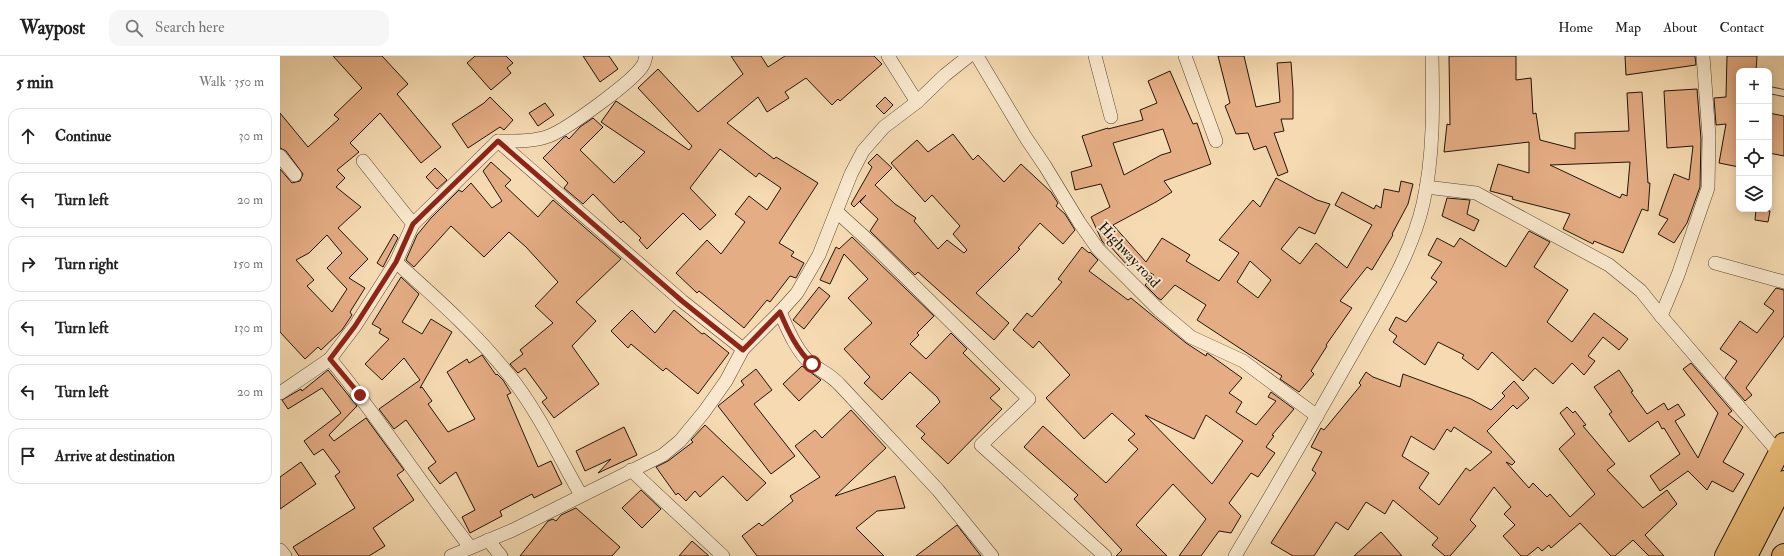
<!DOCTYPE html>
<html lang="en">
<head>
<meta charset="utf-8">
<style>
  :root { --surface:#fff; --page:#f6f6f6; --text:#222; --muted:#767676; --line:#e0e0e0 }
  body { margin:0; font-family:"IM FELL Double Pica",serif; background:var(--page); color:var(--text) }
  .controls { position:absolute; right:12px; top:12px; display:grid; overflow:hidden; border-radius:8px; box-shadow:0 2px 10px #0003 }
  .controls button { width:36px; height:36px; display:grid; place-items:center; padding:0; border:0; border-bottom:1px solid var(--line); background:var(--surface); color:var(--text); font:20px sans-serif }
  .stop { position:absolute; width:12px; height:12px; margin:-9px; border:3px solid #8f2418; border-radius:50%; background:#fff }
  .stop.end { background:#8f2418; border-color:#fff; box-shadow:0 1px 4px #0008 }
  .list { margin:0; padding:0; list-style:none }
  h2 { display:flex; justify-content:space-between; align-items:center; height:52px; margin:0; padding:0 16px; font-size:17px }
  h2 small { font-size:13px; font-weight:400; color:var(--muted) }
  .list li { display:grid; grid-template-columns:26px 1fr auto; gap:12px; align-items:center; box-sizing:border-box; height:56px; margin:0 8px 8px; padding:0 8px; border:1px solid var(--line); border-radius:12px }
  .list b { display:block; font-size:15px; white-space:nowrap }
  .list em { font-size:13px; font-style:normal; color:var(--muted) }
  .icon { flex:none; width:22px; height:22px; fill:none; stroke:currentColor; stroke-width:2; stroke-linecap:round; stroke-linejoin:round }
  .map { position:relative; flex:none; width:1504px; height:500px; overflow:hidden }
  header { display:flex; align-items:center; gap:24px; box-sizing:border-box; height:56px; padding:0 20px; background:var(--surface); border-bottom:1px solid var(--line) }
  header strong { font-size:19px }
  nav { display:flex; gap:22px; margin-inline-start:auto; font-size:14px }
  .search { width:280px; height:36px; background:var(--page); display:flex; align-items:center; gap:10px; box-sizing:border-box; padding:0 14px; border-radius:12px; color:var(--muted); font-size:15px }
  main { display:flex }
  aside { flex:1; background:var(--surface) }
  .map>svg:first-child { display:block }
  .building { fill:#e5ad84; stroke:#1f1409; fill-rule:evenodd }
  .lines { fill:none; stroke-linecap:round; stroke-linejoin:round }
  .lane-casing { stroke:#554633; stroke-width:8 }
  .street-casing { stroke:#554633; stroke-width:14 }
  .primary-casing { stroke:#1f1409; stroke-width:22 }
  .highway-casing { stroke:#1f1409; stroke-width:24 }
  .lane { stroke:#f9e8cd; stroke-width:6 }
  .street { stroke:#f9e8cd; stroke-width:13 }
  .primary { stroke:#ebbe79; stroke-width:20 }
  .highway { stroke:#ebbe79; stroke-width:22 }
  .route { stroke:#8f2418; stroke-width:5 }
  .labels { text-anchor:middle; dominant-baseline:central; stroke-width:4; stroke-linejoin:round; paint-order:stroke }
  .street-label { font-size:15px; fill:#1f1409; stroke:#f9e8cd }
</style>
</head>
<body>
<header>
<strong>Waypost</strong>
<div class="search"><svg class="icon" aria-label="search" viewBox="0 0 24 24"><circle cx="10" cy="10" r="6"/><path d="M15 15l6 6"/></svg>Search here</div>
<nav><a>Home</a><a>Map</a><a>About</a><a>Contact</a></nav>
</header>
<main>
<aside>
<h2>5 min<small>Walk · 350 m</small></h2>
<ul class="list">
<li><svg class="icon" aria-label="ahead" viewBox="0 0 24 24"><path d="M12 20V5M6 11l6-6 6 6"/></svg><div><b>Continue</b></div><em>30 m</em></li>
<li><svg class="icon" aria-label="left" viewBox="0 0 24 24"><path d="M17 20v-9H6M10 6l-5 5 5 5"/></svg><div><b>Turn left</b></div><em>20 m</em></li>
<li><svg class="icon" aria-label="right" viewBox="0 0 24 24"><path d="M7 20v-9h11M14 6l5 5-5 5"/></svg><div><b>Turn right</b></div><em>150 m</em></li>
<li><svg class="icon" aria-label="left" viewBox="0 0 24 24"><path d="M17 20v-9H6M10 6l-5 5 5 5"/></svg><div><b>Turn left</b></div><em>130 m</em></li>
<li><svg class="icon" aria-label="left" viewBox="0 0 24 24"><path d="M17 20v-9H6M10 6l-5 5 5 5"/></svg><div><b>Turn left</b></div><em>20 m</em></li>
<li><svg class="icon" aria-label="arrive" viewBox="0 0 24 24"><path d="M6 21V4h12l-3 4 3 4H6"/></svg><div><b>Arrive at destination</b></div></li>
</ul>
</aside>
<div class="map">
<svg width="1504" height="500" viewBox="0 0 1504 500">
  <rect width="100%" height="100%" fill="#f6dbb2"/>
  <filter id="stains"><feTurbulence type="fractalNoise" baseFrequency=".005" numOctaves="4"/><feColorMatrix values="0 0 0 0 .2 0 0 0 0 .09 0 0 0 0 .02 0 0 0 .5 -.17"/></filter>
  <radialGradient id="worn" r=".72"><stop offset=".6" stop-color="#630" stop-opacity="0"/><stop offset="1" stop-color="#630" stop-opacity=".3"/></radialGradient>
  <g class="building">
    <path d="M 53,0 L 102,0 L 128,28 L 117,38 L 161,91 L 141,107 L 100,57 L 70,87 L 79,96 L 57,114 L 65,122 L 56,131 L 81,151 L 58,172 L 88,203 L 69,222 L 85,232 L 70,256 L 72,259 L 62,274 L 41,294 L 38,291 L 25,303 L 0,276 L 0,113 L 12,127 L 20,125 L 23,118 L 6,95 L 0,92 L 0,57 L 28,91 L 59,63 L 54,59 L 82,32 ZM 47,179 L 62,197 L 47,212 L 67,233 L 52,256 L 27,230 L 34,224 L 16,204 L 29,197 Z"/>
    <polygon points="195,0 226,0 233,7 227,12 231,17 211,34 187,7"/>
    <polygon points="303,0 329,0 338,13 320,26"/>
    <polygon points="451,0 481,0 488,11 505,0 594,0 602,8 560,45 558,43 552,49 526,22 505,36 509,42 487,56 478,41 447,67 494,103 496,101 538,127 499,187 514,196 511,200 524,207 516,222 510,220 490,246 487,244 464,272 419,235 417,237 396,217 427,184 441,198 465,166 455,158 469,140 487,154 501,132 479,117 476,121 440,93 410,132 436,159 420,174 403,157 367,193 359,184 361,182 343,165 341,167 313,138 303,148 284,132 288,127 263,102 283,82 286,80 289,83 300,71 313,62 323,71 300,94 334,127 365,96 321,66 336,45 409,94 412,90 358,32 378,13 418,56 463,18"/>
    <polygon points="938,0 964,0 976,51 1000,46 997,7 1011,6 1013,34 1013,63 1001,63 1004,75 994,77 1008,116 998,120 986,90 974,94 968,77 956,78 945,50 950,47"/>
    <path d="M 1169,0 L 1236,0 L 1236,24 L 1251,22 L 1253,58 L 1256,57 L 1260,84 L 1295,93 L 1295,77 L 1349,75 L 1347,37 L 1362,36 L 1368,127 L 1370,127 L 1368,155 L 1362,153 L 1343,197 L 1314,185 L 1313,188 L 1283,173 L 1290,158 L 1239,145 L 1232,143 L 1233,141 L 1210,135 L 1218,108 L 1249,117 L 1249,86 L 1164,96 L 1167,68 L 1170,69 ZM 1350,106 L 1347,140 L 1342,138 L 1340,142 L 1270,109 Z"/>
    <polygon points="1345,0 1415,0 1416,9 1346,19"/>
    <polygon points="1447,0 1477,0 1476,15 1459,15 1459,111 1439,107 1446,68 1436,69 1434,42 1446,41"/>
    <path d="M 890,15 L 913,68 L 917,67 L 931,108 L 884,125 L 892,136 L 876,146 L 833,169 L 866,206 L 882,182 L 910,199 L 906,205 L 939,225 L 959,197 L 939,184 L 973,144 L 980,151 L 996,122 L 1037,144 L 1050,148 L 1035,178 L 1019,171 L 1001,193 L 1020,208 L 1036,187 L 1067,212 L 1092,169 L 1055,149 L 1062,136 L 1094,153 L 1096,149 L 1101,152 L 1104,133 L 1119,136 L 1121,125 L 1133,128 L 1128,148 L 1112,178 L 1113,179 L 1092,214 L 1087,211 L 1060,245 L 1072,252 L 1046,289 L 1047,290 L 1031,315 L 1034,318 L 1019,336 L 1000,323 L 1002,320 L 917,264 L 926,249 L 895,229 L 881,244 L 878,242 L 865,229 L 874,219 L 851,206 L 847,209 L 830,190 L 828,192 L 822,185 L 811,161 L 830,151 L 821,128 L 795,134 L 791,116 L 812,110 L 802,80 L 828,72 L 828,73 L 863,64 L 860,54 L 877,47 L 868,25 ZM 883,73 L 891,96 L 881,99 L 844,119 L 833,87 ZM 970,205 L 991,224 L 978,242 L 957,226 Z"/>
    <polygon points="1417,33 1421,83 1420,131 1407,167 1394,187 1378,178 1388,163 1379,159 1394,118 1409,124 1413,90 1387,92 1384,35"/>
    <polygon points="210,41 233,64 224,74 220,71 188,92 172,68 204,47"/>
    <polygon points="605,41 613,49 604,58 596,50"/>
    <polygon points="265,47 274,59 258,70 249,57"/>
    <polygon points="1489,57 1504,60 1504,100 1489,97"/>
    <polygon points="673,78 693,104 698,99 724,126 741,108 771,136 778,147 776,150 785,158 795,174 783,188 760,167 738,192 740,193 696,237 729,267 714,284 638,216 635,219 590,175 598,163 580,146 586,139 574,151 571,148 592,111 588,107 597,98 612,112 595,129 615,148 636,162 634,165 658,193 667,184 684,197 687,194 673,178 680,170 652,139 645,146 611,107 637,84 648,96"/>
    <polygon points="211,106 231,124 225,130 258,161 273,144 341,203 296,246 316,265 292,290 319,328 274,362 262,346 267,342 245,312 238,317 230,308 243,298 240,294 273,267 255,250 278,226 246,191 229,176 204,201 171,170 134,211 126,204 137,179 151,162 179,134 182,136 191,127 212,152 222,145 203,115"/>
    <polygon points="155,112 167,124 157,133 146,121"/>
    <polygon points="1167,142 1190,144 1187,158 1199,164 1194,175 1162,160"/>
    <polygon points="1476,153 1490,155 1488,166 1475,164"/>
    <polygon points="1249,175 1270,186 1254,211 1288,234 1267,266 1292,286 1314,257 1348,283 1339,294 1323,281 1308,300 1315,305 1304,319 1292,307 1273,328 1255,312 1243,325 1212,296 1198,314 1182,302 1184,299 1158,286 1145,309 1113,286 1117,280 1109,274 1116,261 1126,266 1157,226 1151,222 1162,206 1148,199 1157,182 1174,191 1180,182 1226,211"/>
    <polygon points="114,178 118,182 103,211 97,207"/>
    <polygon points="572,181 654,260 637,277 639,279 630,288 646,303 671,277 687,293 683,297 720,333 710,342 722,353 668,408 641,382 645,378 636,370 660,346 657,341 630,316 602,344 584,327 590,321 564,293 592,267 568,242 588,223 564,198 550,228 540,224 556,191 559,193"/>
    <path d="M 802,191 L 809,197 L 810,196 L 818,204 L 809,215 L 848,244 L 851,242 L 906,287 L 926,300 L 927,297 L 930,299 L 962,322 L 949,337 L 962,346 L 956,356 L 976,369 L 996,345 L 988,341 L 991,336 L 1014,353 L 992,379 L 994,380 L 986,391 L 995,397 L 978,421 L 971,417 L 949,447 L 961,460 L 951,477 L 939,475 L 921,500 L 899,500 L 926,463 L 893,428 L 856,469 L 887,500 L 836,500 L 842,494 L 794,443 L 798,439 L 744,391 L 763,370 L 826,427 L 858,393 L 848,384 L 855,378 L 832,357 L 804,383 L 766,342 L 790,319 L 759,285 L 753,292 L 733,274 L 747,257 L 752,261 L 782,226 L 778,223 ZM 865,359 L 914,383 L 926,359 L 963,385 L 932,428 Z"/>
    <polygon points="121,221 139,238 122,266 142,278 151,263 172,276 140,332 142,331 152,345 148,348 168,376 195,363 167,316 187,303 189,307 202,299 216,319 217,318 223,324 231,337 227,339 258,411 271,405 282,428 254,442 252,438 220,455 222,460 190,477 182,461 195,454 176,416 160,428 148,412 156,406 126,364 114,373 99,353 140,324 124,302 102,324 85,308 109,283 99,277 101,273 92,268"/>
    <polygon points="539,231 550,240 524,273 513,264"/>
    <polygon points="1496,232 1504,234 1504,280 1466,332 1472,339 1465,345 1445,322 1457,305 1440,293 1460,265 1477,277 1494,255 1484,248"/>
    <polygon points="352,254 375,277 394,254 422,278 424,277 449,297 418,338 386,312 383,315 351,288 348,292 331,275"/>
    <polygon points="1411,307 1452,355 1448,358 1463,371 1443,406 1464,418 1453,436 1432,425 1427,434 1408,415 1380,435 1370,420 1400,398 1384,372 1382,373 1378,365 1349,386 1329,358 1332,356 1314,331 1339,314 1353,335 1351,336 1367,358 1384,347 1388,354 1398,348 1405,359 1395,365 1418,402 1438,357 1403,313"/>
    <polygon points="522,310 541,324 519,345 503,328"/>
    <polygon points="476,313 492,334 474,348 515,400 491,418 438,350 464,329 461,325"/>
    <polygon points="48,314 77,350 49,379 54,385 86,362 124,414 117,419 134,444 93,472 105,490 89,500 19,500 13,491 75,452 55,420 60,416 43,393 34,399 24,385 61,357 42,332 8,353 2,344 21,333 22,335"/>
    <path d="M 1086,316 L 1093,321 L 1120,331 L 1123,318 L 1191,343 L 1211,354 L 1225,340 L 1222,337 L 1234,325 L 1249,342 L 1237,353 L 1233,349 L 1207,375 L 1235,406 L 1232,409 L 1226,406 L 1249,432 L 1253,427 L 1267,441 L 1270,438 L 1290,461 L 1315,438 L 1279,393 L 1295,378 L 1280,357 L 1287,351 L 1293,357 L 1295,355 L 1306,369 L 1303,370 L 1335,408 L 1327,414 L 1363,452 L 1387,434 L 1397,448 L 1365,479 L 1384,500 L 1369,500 L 1353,484 L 1335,500 L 1331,500 L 1300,467 L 1271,492 L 1269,489 L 1262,495 L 1258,491 L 1247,500 L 1241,500 L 1223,480 L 1235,469 L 1224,458 L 1231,451 L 1214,431 L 1190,464 L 1196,470 L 1170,500 L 1165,500 L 1152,489 L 1158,482 L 1113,444 L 1105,458 L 1086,446 L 1068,474 L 1056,466 L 1034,500 L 1013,500 L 991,487 L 1036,417 L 1032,414 L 1042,396 L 1031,391 L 1041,372 L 1044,374 L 1081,329 L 1079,327 ZM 1174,371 L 1212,396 L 1190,415 L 1186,412 L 1159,449 L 1139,432 L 1149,417 L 1122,400 L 1131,380 L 1154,394 L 1167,373 L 1171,376 Z"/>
    <polygon points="571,354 606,392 555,440 615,420 625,452 597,455 576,472 604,500 477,500 462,480 479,467 482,470 513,445 510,440 540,421 515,390 535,374 542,382"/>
    <polygon points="425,369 486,427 467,445 443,420 420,441 415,435 406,445 398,437 396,439 376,411 388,405 413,386 411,384"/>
    <polygon points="344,371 357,399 318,417 331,403 305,415 296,395"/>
    <polygon points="21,406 36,428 0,453 0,421"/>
    <polygon points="361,434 381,453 362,472 342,452"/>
    <polygon points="296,452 340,491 332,500 240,500 268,465 273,463 276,465 281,459"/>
    <polygon points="677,469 701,500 636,500"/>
    <polygon points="1101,476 1122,500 1074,500 1094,482"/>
    <polygon points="412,485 429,500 399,500"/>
  </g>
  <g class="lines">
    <defs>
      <polyline id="lane" points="1489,34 1504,37"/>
      <g id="street">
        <polyline points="608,0 637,46"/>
        <polyline points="697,0 746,82 765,110 799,166 818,193 879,254 911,281 963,305 1037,360"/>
        <polyline points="815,0 831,61"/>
        <polyline points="905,0 936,85"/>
        <polyline points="1423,0 1429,80 1428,132 1398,219 1381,260 1499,397"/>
        <polyline points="218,85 402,245 463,293"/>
        <polyline points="0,100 15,119"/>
        <polyline points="83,105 133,168"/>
        <polyline points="1146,131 1196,137 1329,209 1361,235 1381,260"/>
        <polyline points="557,156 590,186 749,343 701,389 825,500"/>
        <path d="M 116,206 C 156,242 196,277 229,319 C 258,355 278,399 301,439"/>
        <polyline points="1435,207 1504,226"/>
        <path d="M 500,256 C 508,274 516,294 530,307 C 541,315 550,318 560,329 L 658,434 L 712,500"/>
        <path d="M 50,303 C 100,363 142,429 190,491"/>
        <path d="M 0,337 L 50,303 L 75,270 L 116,206 L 133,168 L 218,85 C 234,85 253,86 269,80 C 287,73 354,25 363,9 C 365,6 365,3 366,0"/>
        <polyline points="351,414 443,500"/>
        <polyline points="208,484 221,500"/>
        <polyline points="0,494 5,500"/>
        <polyline points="171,500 233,474 383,399 400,385 424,356 446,325 463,293 500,256 517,237 539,199 571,118 583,95 604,71 637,46 665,19 689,0"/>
        <path d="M 955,500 C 996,431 1036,362 1075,293 C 1101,246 1131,200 1143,148 C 1154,100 1153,49 1152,0"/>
      </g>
      <polyline id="primary" points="1445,500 1504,387"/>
      <g id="highway">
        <polyline points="1466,500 1504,426"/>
        <polyline points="1503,500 1504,499"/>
      </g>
    </defs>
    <use href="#lane" class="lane-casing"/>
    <use href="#street" class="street-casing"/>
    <use href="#primary" class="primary-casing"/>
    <use href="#highway" class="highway-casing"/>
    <use href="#lane" class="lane"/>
    <use href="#street" class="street"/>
    <use href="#primary" class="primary"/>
    <use href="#highway" class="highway"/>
  </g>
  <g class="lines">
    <path class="route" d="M 80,339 L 50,303 L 75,270 L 116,206 L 133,168 L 218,85 L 402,245 L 463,294 L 500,256 C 508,275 517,294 532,308"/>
  </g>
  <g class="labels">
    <g class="street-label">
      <text transform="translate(849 199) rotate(47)">Highway road</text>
    </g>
  </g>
  <rect width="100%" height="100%" filter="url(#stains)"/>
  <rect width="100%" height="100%" fill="url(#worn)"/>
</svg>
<div class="controls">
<button>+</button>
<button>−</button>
<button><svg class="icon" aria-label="locate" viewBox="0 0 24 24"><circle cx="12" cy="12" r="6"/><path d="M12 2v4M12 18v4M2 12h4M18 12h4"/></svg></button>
<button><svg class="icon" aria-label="layers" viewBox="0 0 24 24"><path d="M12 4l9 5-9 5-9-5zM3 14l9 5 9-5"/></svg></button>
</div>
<div class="stop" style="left:532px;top:308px"></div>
<div class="stop end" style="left:80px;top:339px"></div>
</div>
</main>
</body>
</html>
